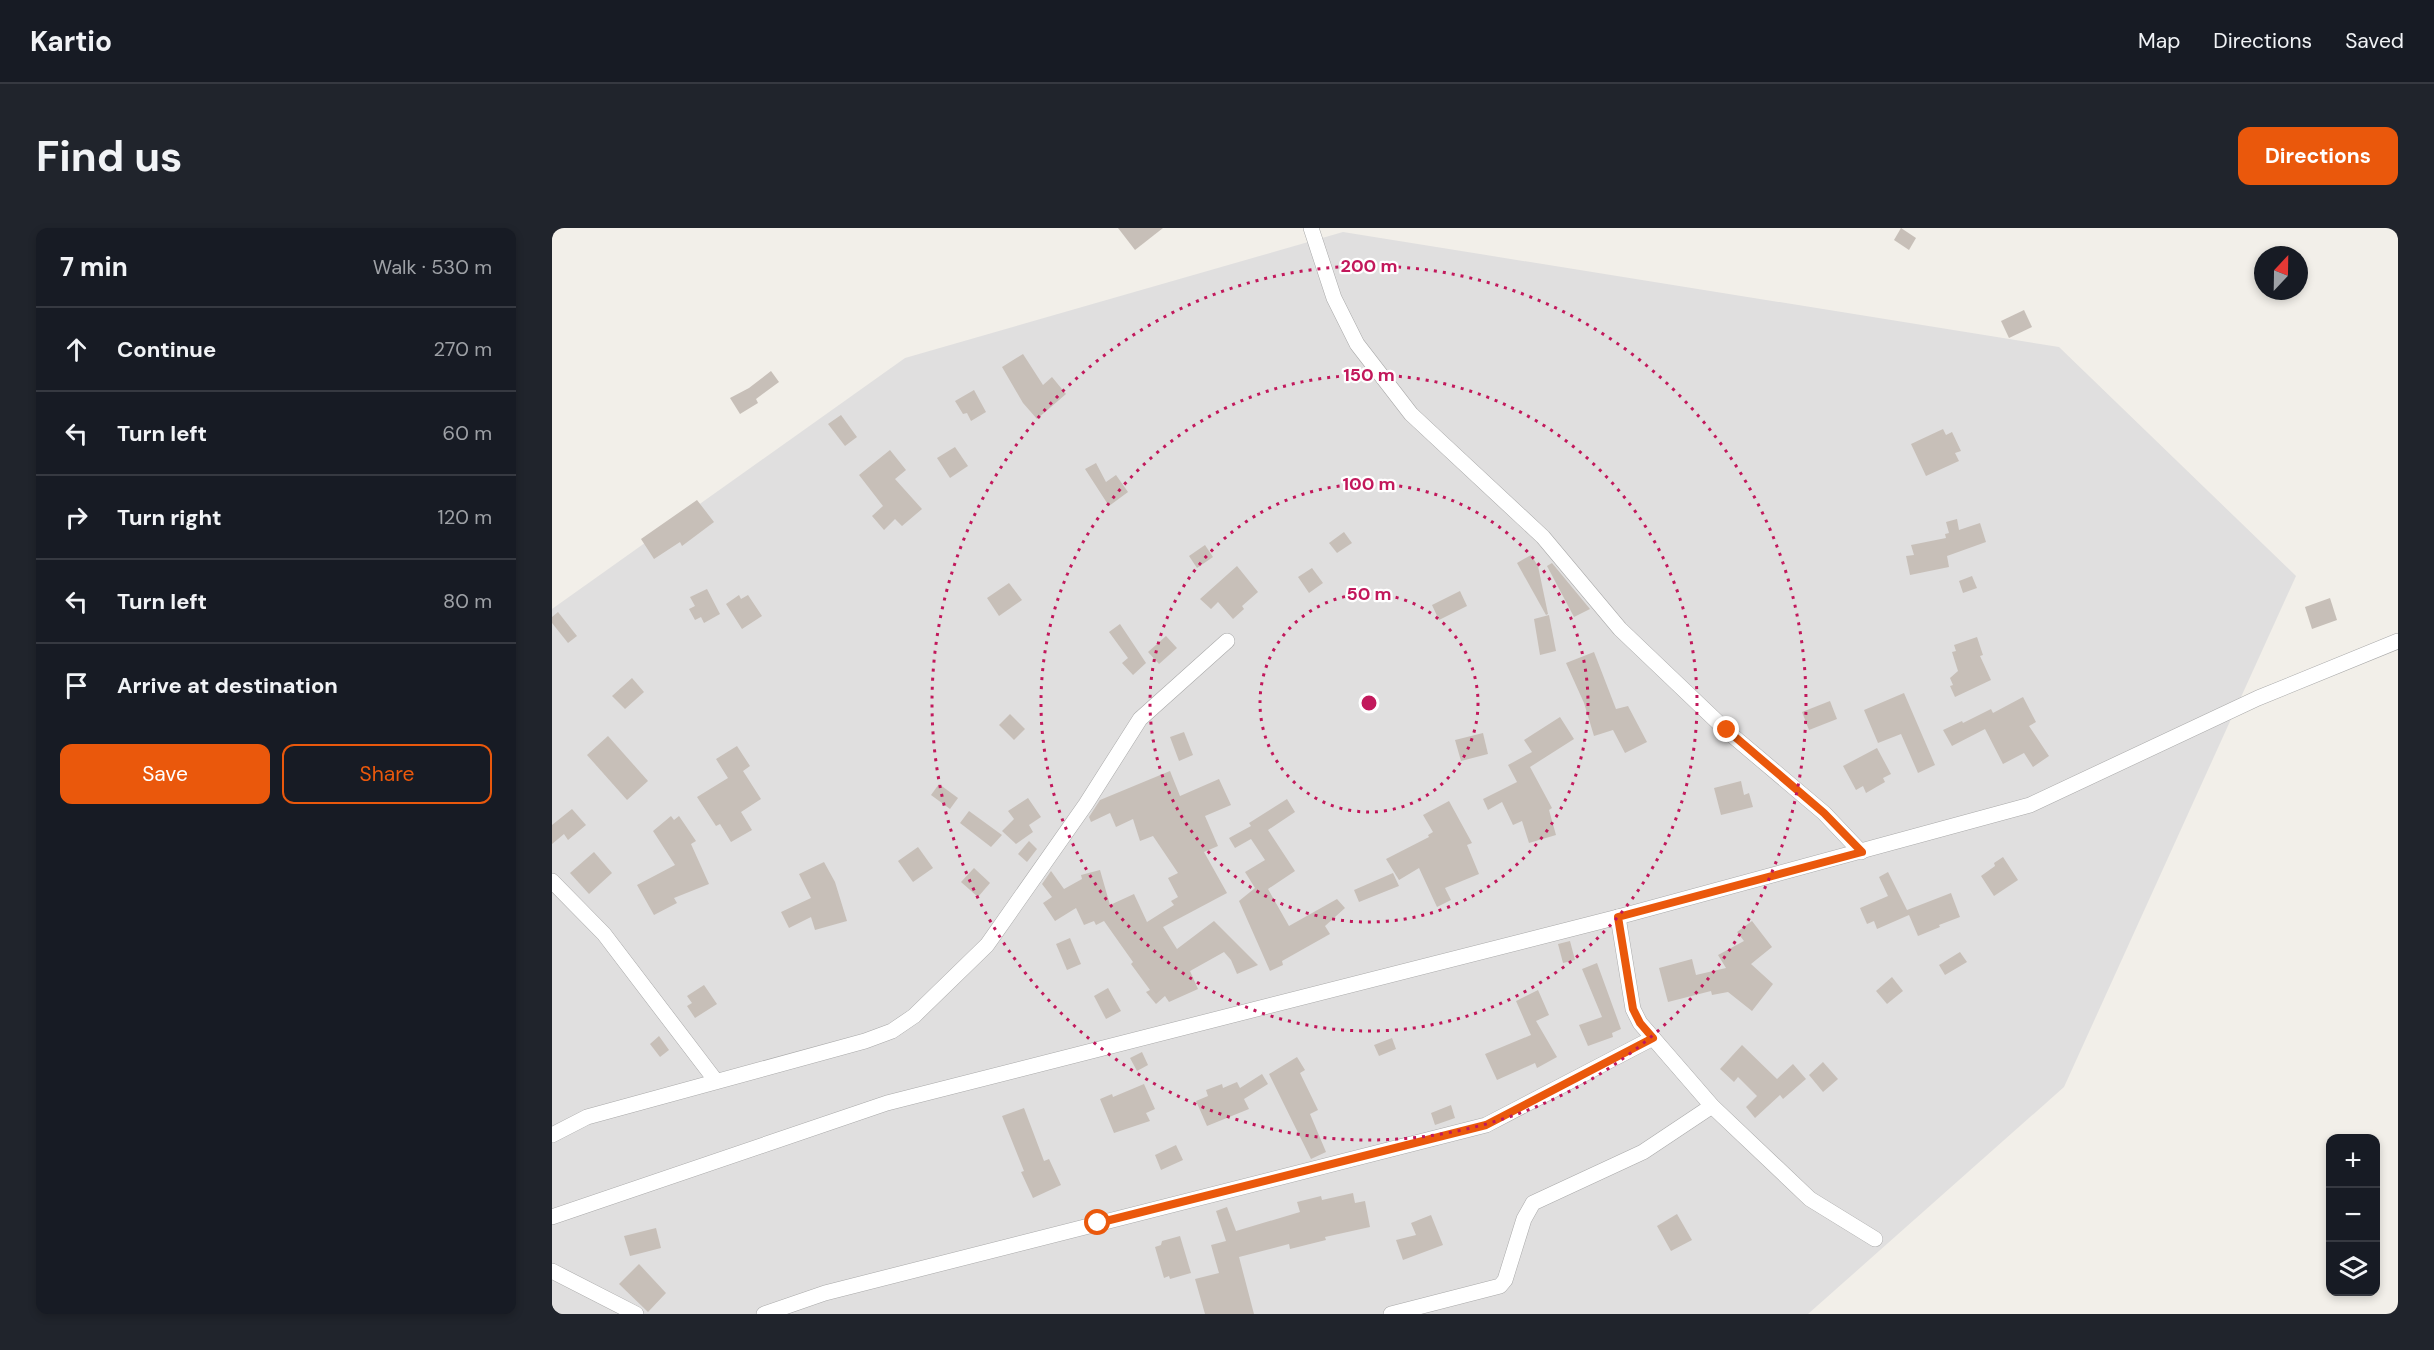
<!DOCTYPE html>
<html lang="en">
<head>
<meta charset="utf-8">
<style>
  :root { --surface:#171b24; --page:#20242c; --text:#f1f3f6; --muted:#9ea1a6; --line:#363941; --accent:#ea580c }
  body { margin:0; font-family:"DM Sans",sans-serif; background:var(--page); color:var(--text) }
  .controls { position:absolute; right:18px; bottom:18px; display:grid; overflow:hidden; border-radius:12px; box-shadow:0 3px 9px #0003 }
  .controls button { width:54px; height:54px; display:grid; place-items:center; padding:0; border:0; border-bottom:2px solid var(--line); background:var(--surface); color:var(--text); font:30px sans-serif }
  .compass { position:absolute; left:1702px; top:18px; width:54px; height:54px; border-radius:50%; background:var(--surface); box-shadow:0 3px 9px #0003; rotate:22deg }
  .stop { position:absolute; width:18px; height:18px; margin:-14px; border:4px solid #ea580c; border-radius:50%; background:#fff }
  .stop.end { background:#ea580c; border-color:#fff; box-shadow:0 2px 6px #0008 }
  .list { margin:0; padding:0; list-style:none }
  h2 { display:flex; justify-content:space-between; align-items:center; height:78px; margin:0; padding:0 24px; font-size:26px }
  h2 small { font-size:20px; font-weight:400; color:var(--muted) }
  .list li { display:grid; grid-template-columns:39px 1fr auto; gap:18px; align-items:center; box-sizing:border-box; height:84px; padding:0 24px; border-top:2px solid var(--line) }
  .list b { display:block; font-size:22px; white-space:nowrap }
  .list em { font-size:20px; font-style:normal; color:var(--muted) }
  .actions { display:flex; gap:12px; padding:18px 24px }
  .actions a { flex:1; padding:14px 0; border:2px solid var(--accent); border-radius:12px; text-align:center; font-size:21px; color:var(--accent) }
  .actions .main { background:var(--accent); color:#fff }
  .icon { flex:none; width:33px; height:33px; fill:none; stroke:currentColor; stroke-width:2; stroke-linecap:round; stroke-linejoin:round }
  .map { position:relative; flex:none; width:1846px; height:1086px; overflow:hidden; border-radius:12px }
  header { display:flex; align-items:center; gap:36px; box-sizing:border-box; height:84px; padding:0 30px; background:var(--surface); border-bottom:2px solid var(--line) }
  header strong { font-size:28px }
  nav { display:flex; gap:33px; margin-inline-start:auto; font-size:21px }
  .intro { display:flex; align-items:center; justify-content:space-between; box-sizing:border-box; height:144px; padding:0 36px }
  h1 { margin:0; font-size:42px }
  .button { padding:15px 27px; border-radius:12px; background:var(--accent); color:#fff; font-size:21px; font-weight:700 }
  main { display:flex; gap:36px; padding:0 36px }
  aside { flex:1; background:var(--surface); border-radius:12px; box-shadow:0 3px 9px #0003 }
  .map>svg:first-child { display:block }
  .residential { fill:#e0dfdf }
  .building { fill:#c7bfb8 }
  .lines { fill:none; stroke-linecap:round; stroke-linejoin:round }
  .minor-casing { stroke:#a9a9a9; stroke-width:16 }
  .minor { stroke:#fff; stroke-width:15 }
  .route { stroke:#ea580c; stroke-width:8 }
  .ring { fill:none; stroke:#c2185b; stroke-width:3; stroke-dasharray:3 6 }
  .centre { fill:#c2185b; stroke:#fff; stroke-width:3 }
  .ring-label { font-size:18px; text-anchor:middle; font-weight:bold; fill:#c2185b; stroke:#fff; stroke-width:4.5; stroke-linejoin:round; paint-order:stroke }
</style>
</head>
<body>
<header>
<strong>Kartio</strong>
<nav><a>Map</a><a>Directions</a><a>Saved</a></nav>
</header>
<div class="intro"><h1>Find us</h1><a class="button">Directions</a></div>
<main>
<aside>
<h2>7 min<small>Walk · 530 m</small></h2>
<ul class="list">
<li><svg class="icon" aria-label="ahead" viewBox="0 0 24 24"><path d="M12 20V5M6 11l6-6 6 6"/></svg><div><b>Continue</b></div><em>270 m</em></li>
<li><svg class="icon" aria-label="left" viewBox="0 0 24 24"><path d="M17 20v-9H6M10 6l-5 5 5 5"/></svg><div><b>Turn left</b></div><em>60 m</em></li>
<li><svg class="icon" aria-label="right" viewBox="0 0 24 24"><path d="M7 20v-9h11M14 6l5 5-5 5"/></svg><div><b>Turn right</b></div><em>120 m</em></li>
<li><svg class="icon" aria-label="left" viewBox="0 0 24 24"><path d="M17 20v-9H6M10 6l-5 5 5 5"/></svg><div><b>Turn left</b></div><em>80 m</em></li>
<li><svg class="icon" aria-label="arrive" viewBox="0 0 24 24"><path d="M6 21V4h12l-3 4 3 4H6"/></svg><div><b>Arrive at destination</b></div></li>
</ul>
<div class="actions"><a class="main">Save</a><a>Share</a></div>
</aside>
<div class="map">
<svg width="1846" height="1086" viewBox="0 0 1846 1086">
  <rect width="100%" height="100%" fill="#f2efe9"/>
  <polygon class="residential" points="791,4 1507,119 1744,348 1512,859 1256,1086 0,1086 0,381 353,130"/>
  <g class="building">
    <polygon points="566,0 611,0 583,22"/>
    <polygon points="1349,0 1364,10 1357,22 1342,12"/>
    <polygon points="1472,82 1480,99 1457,110 1449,93"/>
    <polygon points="471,126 491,157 500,149 514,166 485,191 471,175 450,139"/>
    <polygon points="219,143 227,154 204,171 206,175 188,186 178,170 197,160"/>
    <polygon points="422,162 434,184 419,193 415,185 411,186 403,173"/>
    <polygon points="289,187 305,209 293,218 276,196"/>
    <polygon points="1391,201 1394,207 1400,204 1409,223 1403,225 1407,233 1374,248 1359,216"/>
    <polygon points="403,219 416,238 398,250 385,230"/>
    <polygon points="338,222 354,242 343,251 370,281 350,298 343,291 332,302 320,288 331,278 307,247"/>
    <polygon points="544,235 554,254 564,247 576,264 557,278 533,241"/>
    <polygon points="145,272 162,294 130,318 128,314 102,331 89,311"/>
    <polygon points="1405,291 1407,302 1428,295 1434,314 1395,328 1397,339 1358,347 1354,328 1362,327 1359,317 1394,310 1393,306 1397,305 1394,294"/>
    <polygon points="792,304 800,315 785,325 777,315"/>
    <polygon points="653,317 661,329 645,340 637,328"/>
    <polygon points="979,327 986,338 996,386 994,387 965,335"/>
    <polygon points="1000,335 1038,381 1022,389 995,338"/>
    <polygon points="685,338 706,364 690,378 692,381 681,391 666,374 659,381 648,371"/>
    <polygon points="760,340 771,355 757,365 746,349"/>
    <polygon points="1420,348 1425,360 1411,365 1407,353"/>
    <polygon points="457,355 470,372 447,388 435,370"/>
    <polygon points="155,361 168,386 152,395 149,389 143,392 137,381 143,378 138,369"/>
    <polygon points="908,363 915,378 887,392 880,377"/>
    <polygon points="187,367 189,371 196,367 210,388 190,401 174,376"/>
    <polygon points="1778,370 1785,392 1760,401 1753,379"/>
    <polygon points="6,384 25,408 16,415 0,395 0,389"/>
    <polygon points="997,387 1004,423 988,427 982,391"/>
    <polygon points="568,396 594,435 581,447 570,435 576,430 557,404"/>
    <polygon points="614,408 625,420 607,436 596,424"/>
    <polygon points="1425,409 1431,427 1428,428 1439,452 1403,469 1398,458 1401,457 1398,450 1406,443 1400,424 1404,423 1402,417"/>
    <polygon points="1042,424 1064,481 1076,478 1095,514 1073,525 1061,502 1042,508 1032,475 1014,435"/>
    <polygon points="80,450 92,464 73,481 60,468"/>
    <polygon points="1352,465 1383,537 1366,545 1349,506 1326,515 1312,482"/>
    <polygon points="1471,469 1484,494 1477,498 1497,528 1481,539 1472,525 1451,536 1433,501 1400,518 1391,502 1410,493 1411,495 1439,481 1441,485"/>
    <polygon points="1278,473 1285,491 1257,502 1250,484"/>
    <polygon points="458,486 473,501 462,512 447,497"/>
    <polygon points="1008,489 1022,511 978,539 1000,580 997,582 1004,607 977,615 970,593 961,597 950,574 936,582 931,571 965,554 956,537 980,524 972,512"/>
    <polygon points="632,504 641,527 627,533 618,509"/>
    <polygon points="931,505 936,526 909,533 903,512"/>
    <polygon points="56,508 96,553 75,572 35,527"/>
    <polygon points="185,518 198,538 191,543 209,571 189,584 200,602 179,614 168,596 164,598 145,569 176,550 164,531"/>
    <polygon points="1325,520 1339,546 1331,550 1333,554 1314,565 1311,558 1304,562 1291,538"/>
    <polygon points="618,543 628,568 667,551 679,577 653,588 666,618 652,624 675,665 611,699 625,721 662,693 706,737 685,746 679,732 672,724 638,743 646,761 617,774 613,768 604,776 594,764 598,762 579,736 581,734 552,693 544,697 542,693 532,697 524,680 503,693 491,675 500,669 490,656 499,643 512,661 530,651 529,647 548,642 558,677 582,666 595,694 622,677 619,673 626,669 616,650 626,645 601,608 588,613 581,591 564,599 558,585 539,594 537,589 548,572"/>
    <polygon points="1189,553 1192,567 1197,565 1201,579 1169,587 1162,560"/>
    <polygon points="387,556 406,570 398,581 379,567"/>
    <polygon points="476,570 489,589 477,597 481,604 464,616 450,603 462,591 456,583"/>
    <polygon points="735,571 743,584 716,602 743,643 716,661 737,698 785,671 793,680 773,698 778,706 730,733 731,737 718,743 687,673 703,660 693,644 713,632 699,611 683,620 677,610 699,598 697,595"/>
    <polygon points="897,573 920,615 915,617 927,646 893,660 899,672 885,679 867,640 847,652 834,631 877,609 876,607 881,604 871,587"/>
    <polygon points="20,581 34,597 16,612 12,606 0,616 0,597"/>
    <polygon points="417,583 450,607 439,619 408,595"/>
    <polygon points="119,588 122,592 127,588 144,613 139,616 157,656 122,670 125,675 102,687 85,657 123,637 101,603"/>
    <polygon points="477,613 485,621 475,634 466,626"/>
    <polygon points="366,619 381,640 361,654 346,633"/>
    <polygon points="42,624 60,645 37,666 18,645"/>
    <polygon points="1451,629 1466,652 1442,668 1429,648 1443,638 1442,635"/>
    <polygon points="272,634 283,654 295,693 263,702 259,689 237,700 229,684 259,670 247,646"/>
    <polygon points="422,640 438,655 426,669 409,654"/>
    <polygon points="1336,644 1355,682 1399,665 1408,689 1387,697 1388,699 1366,708 1357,687 1325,701 1322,693 1315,696 1308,680 1336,668 1327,649"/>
    <polygon points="841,645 847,658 807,674 802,662"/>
    <polygon points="1200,693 1220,719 1199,736 1221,756 1200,783 1176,764 1160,767 1159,763 1116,774 1107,740 1140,731 1144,747 1174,740 1166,727 1192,713 1185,704"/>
    <polygon points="518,710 529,736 515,742 504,716"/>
    <polygon points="1018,713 1023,732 1011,735 1006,716"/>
    <polygon points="1408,724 1415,734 1393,747 1387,737"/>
    <polygon points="1045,735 1069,801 1060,805 1061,809 1036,818 1027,797 1050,789 1030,741"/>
    <polygon points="1340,749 1351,763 1335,776 1324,763"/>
    <polygon points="152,757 165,776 143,790 135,778 140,775 135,768"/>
    <polygon points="556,760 569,783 554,791 542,768"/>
    <polygon points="986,762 997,787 984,793 1005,829 985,840 983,835 945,852 933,826 979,807 964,773"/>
    <polygon points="107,808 117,822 108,829 98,816"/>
    <polygon points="840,810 844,821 827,828 822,817"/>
    <polygon points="1190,817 1225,851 1241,836 1254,851 1231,871 1228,867 1203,890 1194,879 1205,868 1186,849 1182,854 1168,841"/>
    <polygon points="590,824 596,837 585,843 578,830"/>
    <polygon points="745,829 753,842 748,845 766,882 758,886 774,924 759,931 717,846"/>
    <polygon points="1271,834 1286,851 1271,864 1257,847"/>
    <polygon points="710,846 716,856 692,871 697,881 655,898 644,873 656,868 654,862 670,856 671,860 685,854 688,860"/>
    <polygon points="592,856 603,881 594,885 598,893 562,905 548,871 560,866 561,869"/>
    <polygon points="899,877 903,890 883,897 879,885"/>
    <polygon points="472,880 492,933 497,931 509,957 481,970 469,944 472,943 450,888"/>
    <polygon points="624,917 631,932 609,942 603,927"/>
    <polygon points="801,965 803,975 813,973 818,999 773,1009 774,1012 738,1021 737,1016 687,1029 702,1086 653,1086 643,1051 667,1045 659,1017 674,1013 664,983 675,979 684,1003 748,984 745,974 769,968 770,972"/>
    <polygon points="1125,986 1140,1012 1119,1023 1105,998"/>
    <polygon points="879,987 891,1017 851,1032 844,1012 864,1007 859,995"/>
    <polygon points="104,1000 109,1020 78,1028 72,1008"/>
    <polygon points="628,1008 639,1045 618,1051 617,1048 612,1050 603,1019 609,1017 610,1013"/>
    <polygon points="87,1036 114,1065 96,1084 67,1056"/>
  </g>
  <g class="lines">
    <defs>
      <g id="minor">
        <polyline points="759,0 782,70 805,116 859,186 991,309 1068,401 1175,503 1272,585 1309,624"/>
        <polyline points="0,653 52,706 164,853"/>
        <polyline points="1066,689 1081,781 1088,795 1160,878 1258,971 1323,1011"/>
        <polyline points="0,907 35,889 313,813 340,803 362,788 435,717 534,576 588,491 675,413"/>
        <polyline points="0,989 335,875 1066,689 1478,577 1706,470 1846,413"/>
        <polyline points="0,1043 84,1086"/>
        <polyline points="212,1086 273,1065 934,897 1101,810"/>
        <polyline points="839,1086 948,1058 953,1052 972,991 981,975 1091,924 1160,878"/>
      </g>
    </defs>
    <use href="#minor" class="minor-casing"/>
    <use href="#minor" class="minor"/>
  </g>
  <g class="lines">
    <polyline class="route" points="546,995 934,897 1101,810 1088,795 1081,781 1066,689 1310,624 1272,585 1175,502"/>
  </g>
  <g class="ring">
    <circle cx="817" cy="475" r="109"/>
    <circle cx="817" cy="475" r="219"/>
    <circle cx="817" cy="475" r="328"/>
    <circle cx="817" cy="475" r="437"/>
  </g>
  <circle cx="817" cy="475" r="9" class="centre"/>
  <g class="ring-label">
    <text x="817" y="44">200 m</text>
    <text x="817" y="153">150 m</text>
    <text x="817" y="262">100 m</text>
    <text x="817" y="372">50 m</text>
  </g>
</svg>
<div class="controls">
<button>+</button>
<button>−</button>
<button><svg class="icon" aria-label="layers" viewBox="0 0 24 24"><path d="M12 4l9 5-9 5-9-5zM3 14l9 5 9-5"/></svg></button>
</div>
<svg class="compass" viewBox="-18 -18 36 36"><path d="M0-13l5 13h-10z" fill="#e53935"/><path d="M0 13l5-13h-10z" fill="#9ea1a6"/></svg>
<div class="stop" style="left:546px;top:995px"></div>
<div class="stop end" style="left:1175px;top:502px"></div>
</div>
</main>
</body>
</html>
